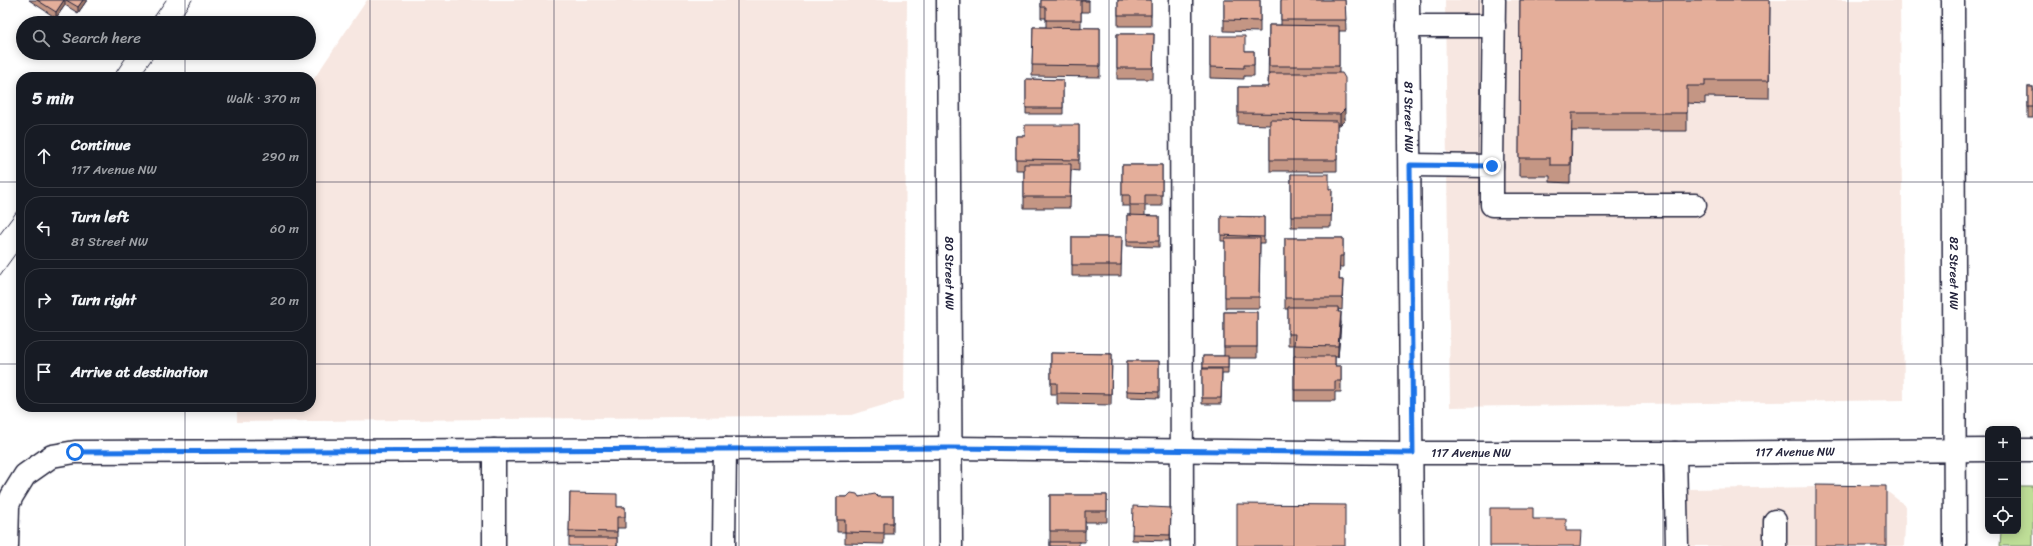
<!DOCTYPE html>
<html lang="en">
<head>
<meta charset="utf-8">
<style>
  :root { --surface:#171b24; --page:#20242c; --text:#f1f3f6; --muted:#9ea1a6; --line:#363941 }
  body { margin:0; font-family:Sriracha,sans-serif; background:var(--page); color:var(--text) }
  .controls { position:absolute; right:12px; bottom:12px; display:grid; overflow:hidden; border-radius:8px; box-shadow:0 2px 10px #0003 }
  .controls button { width:36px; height:36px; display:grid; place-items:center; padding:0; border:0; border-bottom:1px solid var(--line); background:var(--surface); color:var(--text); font:20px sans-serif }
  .stop { position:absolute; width:12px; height:12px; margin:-9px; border:3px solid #1a73e8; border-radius:50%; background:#fff }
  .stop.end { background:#1a73e8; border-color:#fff; box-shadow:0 1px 4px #0008 }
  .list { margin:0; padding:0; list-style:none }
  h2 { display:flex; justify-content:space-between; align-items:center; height:52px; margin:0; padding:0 16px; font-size:17px }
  h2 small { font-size:13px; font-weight:400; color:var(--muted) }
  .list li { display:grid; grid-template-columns:26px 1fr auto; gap:12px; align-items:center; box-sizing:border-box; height:64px; margin:0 8px 8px; padding:0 8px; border:1px solid var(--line); border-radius:16px }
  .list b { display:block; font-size:15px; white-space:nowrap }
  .list p { margin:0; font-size:13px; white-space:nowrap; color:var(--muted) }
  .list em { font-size:13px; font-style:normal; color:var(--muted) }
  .icon { flex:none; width:22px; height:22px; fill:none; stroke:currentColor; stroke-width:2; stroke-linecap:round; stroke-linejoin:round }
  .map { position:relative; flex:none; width:2033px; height:546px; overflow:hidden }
  .search { position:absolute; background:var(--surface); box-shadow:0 2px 10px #0003; left:16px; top:16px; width:300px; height:44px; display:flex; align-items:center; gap:10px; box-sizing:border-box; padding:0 14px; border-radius:22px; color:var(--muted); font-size:15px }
  .panel { position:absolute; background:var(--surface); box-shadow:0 2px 10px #0003; left:16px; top:72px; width:300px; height:340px; border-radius:16px }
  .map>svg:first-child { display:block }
  .built { fill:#f7e7e1 }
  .green { fill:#bede97; stroke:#708069 }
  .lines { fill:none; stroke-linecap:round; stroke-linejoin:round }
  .minor-casing { stroke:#22223b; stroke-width:25 }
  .major-casing { stroke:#22223b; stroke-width:25 }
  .minor { stroke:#fff; stroke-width:22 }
  .major { stroke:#fff; stroke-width:22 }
  .tram { stroke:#22223b; stroke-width:1 }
  .wall { fill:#c49684; stroke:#22223b }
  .shaded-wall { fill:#a07a6c; stroke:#22223b }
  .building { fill:#e4ae9a; stroke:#22223b }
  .route { stroke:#1a73e8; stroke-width:5 }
  .grid { fill:none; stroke:#22223b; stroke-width:1; stroke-opacity:0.55 }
  .labels { text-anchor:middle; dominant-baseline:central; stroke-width:3; stroke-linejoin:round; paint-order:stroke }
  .street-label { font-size:12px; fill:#22223b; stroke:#fff }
</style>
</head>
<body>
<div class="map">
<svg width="2033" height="546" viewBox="0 0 2033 546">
  <rect width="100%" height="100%" fill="#fff"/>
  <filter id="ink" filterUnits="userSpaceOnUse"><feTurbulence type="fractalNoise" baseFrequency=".025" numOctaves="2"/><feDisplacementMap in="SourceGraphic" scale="8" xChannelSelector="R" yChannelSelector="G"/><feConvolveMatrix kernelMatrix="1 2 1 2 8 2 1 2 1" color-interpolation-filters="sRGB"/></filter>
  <g filter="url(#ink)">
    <g class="built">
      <polygon points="367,0 907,0 904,399 851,415 237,422 237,407 311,407 311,83"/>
      <polygon points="1445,0 1900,0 1904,400 1450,407"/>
      <polygon points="1880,486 1906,506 1904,546 1689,546 1688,489"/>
    </g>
    <polygon class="green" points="2018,486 2033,486 2033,546 2000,546 2001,531 2018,531"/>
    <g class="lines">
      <defs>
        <g id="minor">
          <path id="s1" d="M 948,0 L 951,546"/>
          <polyline points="1181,0 1182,546"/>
          <path id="s2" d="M 1408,0 L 1412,546"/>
          <polyline points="1408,26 1494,26"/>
          <polyline points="1410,165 1492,166 1492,205 1695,205"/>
          <polyline points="1492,166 1494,0"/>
          <polyline points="494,450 494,546"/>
          <polyline points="2018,450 2033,450"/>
          <polyline points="1675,453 1677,546"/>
          <polyline points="1775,521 1775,546"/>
          <path id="s3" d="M 7,546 L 8,505 L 12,496 L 25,475 L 52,456 L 75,452 L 950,448 L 1413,453 L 1675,453 L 1988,450"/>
          <polyline points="724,546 725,449"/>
        </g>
        <g id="major">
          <path id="s4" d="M 1953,0 L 1955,546"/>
        </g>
      </defs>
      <use href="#minor" class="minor-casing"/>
      <use href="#major" class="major-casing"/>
      <use href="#minor" class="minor"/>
      <use href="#major" class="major"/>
      <g class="tram">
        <polyline points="150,23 166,0"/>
        <polyline points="176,23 192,0"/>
        <polyline points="113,77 129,53"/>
        <polyline points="139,77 156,53"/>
        <polyline points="0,234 21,206"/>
        <polyline points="0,275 21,246"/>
      </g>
    </g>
    <g class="wall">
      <polygon points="29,0 87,0 78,13 65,5 56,18"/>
      <polygon points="1041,0 1089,0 1089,12 1081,12 1081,28 1100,28 1100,77 1032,76 1033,27 1046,27 1046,18 1041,18"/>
      <rect x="1118" y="0" width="33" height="26"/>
      <polygon points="1224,0 1260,0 1260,32 1224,31"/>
      <polygon points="1281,0 1345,0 1346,31 1339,31 1339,73 1345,120 1340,125 1337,125 1337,171 1270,171 1270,125 1238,124 1238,87 1268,87 1269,25 1281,25"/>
      <polygon points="1520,0 1770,0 1769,98 1705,97 1705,104 1687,103 1687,131 1572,131 1571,175 1570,175 1570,183 1550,182 1550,176 1519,176"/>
      <polygon points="1117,34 1154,34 1153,79 1117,79"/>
      <polygon points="1210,36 1245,51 1254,51 1254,76 1244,76 1244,79 1210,78"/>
      <polygon points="1026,79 1063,80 1063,114 1026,114"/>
      <rect x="2028" y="87" width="5" height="31"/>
      <polygon points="1079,125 1079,171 1071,170 1070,208 1024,208 1024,170 1016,170 1016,136 1025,136"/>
      <polygon points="1122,165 1162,165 1162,206 1145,206 1145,216 1159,216 1159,247 1127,246 1127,215 1130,215 1130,206 1122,206"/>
      <polygon points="1291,174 1329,189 1332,189 1331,227 1291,227"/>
      <polygon points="1221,216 1264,217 1264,243 1260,243 1259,308 1225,308 1225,241 1221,241"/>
      <polygon points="1072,237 1122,237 1121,276 1072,276"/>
      <polygon points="1285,238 1343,238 1343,267 1340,267 1339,280 1343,280 1342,310 1338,309 1341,323 1338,357 1335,357 1335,366 1341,366 1341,392 1335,392 1335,401 1294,401 1294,345 1288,345 1288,309 1285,309"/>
      <polygon points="1224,312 1257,312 1257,358 1228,358 1228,374 1222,374 1221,404 1202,404 1202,369 1203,369 1203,356 1224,356"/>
      <polygon points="1051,353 1112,354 1111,405 1057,404 1057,394 1051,394"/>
      <polygon points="1127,361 1159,361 1159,398 1127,397"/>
      <polygon points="570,493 617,507 625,507 625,528 617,528 617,546 569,538"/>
      <polygon points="1050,495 1107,495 1107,522 1085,522 1085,542 1079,542 1050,546"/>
      <polygon points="837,497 893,497 893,534 884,534 884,544 845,543 845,532 837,532"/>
      <polygon points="1171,514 1170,541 1132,540 1132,534"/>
    </g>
    <g class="shaded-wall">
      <polygon points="64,0 65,0 65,5 56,18 56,12"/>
      <polygon points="83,0 87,0 78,13 78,7"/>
      <polygon points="1345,109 1345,120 1340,125 1340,114"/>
      <polygon points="1341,312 1341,323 1338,357 1338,346"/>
    </g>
    <g class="building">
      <polygon points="37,0 64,0 56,12"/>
      <polygon points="66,0 83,0 78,7"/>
      <polygon points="1041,0 1089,0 1089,1 1081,1 1081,20 1046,20 1046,7 1041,7"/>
      <rect x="1118" y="0" width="33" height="15"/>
      <polygon points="1224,0 1260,0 1260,21 1224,20"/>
      <polygon points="1281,0 1345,0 1346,20 1281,20"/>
      <polygon points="1520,0 1770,0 1769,80 1705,80 1705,86 1687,86 1687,113 1572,113 1571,157 1570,157 1570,165 1550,165 1550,158 1519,158"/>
      <polygon points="1269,25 1339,26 1339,66 1269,66"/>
      <polygon points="1033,27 1100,28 1100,66 1032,65"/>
      <polygon points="1117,34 1154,34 1153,68 1117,68"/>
      <polygon points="1210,36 1245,36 1245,51 1254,51 1254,65 1244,65 1244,68 1210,67"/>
      <polygon points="1269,73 1342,73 1345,78 1345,109 1340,114 1238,113 1238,87 1268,87"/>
      <polygon points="1026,79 1063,80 1063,108 1026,108"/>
      <rect x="2028" y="87" width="5" height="20"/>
      <polygon points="1270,120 1337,121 1337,160 1270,160"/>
      <polygon points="1025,125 1079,125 1079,160 1016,159 1016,136 1025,136"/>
      <polygon points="1024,164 1071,164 1070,197 1024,197"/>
      <polygon points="1122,165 1162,165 1162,195 1145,195 1145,205 1130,205 1130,195 1122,195"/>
      <polygon points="1291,174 1329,174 1329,189 1332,189 1331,216 1291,216"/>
      <polygon points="1127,215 1159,216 1159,241 1127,241"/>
      <polygon points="1221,216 1264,217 1264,237 1221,235"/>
      <polygon points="1072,237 1122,237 1121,265 1072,265"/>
      <polygon points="1225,238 1260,238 1259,297 1225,297"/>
      <polygon points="1285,238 1343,238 1343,256 1340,256 1339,280 1343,280 1342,298 1285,298"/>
      <polygon points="1288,307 1338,307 1338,312 1341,312 1338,346 1294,345 1295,334 1288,334"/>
      <rect x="1224" y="312" width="33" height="35"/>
      <polygon points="1051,353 1112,354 1111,394 1057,393 1057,383 1051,383"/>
      <rect x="1203" y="356" width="25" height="12"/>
      <polygon points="1294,356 1335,356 1335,366 1341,366 1341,381 1335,381 1335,390 1294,390"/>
      <polygon points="1127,361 1159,361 1159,392 1127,391"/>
      <polygon points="1202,369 1222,369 1221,398 1202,398"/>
      <polygon points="1816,485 1886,486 1886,546 1816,546"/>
      <polygon points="570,493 617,494 617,507 625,507 625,517 617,517 617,532 569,531"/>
      <polygon points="851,493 857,494 859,497 875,494 878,497 893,497 893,523 884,523 884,533 845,532 845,520 837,520 837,497 847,497"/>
      <polygon points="1050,495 1107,495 1107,511 1085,511 1085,531 1050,531"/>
      <polygon points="1237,504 1345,505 1345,546 1237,546"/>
      <polygon points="1133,506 1171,508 1170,535 1132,534"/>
      <polygon points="1490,508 1533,508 1533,519 1566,519 1566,531 1582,531 1581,546 1490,546"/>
      <rect x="569" y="538" width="48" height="8"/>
      <rect x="1050" y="542" width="29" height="4"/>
    </g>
  </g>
  <g class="lines" filter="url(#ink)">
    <polyline class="route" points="75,452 950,448 1413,453 1410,165 1492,166"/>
  </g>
  <path class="grid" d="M 185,0 L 185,23M 370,0 L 370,546M 554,0 L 554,546M 739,0 L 739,546M 924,0 L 924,546M 1109,0 L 1109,546M 1294,0 L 1294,546M 1479,0 L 1479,546M 1663,0 L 1663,546M 1848,0 L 1848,546M 185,53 L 185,77M 0,182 L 21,182M 311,182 L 2033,182M 0,364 L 21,364M 311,364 L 2033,364M 185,407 L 185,546"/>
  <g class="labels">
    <g class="street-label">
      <text stroke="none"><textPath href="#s2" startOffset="117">81 Street NW</textPath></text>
      <text stroke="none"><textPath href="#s1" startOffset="273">80 Street NW</textPath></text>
      <text stroke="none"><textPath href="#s4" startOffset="273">82 Street NW</textPath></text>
      <text stroke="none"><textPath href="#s3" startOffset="1852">117 Avenue NW</textPath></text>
      <text stroke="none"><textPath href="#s3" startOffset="1528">117 Avenue NW</textPath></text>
    </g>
  </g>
</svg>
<div class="controls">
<button>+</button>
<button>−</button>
<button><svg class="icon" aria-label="locate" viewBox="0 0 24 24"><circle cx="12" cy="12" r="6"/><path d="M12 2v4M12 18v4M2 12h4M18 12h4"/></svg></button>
</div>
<div class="stop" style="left:75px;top:452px"></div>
<div class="stop end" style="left:1492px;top:166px"></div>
<div class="search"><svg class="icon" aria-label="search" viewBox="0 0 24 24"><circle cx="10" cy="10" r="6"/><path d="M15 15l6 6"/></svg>Search here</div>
<section class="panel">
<h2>5 min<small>Walk · 370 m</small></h2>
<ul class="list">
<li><svg class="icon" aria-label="ahead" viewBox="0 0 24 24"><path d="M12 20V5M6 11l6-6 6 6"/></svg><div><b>Continue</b><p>117 Avenue NW</p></div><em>290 m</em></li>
<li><svg class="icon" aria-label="left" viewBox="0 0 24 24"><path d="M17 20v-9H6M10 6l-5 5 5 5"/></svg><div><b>Turn left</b><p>81 Street NW</p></div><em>60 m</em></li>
<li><svg class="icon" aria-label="right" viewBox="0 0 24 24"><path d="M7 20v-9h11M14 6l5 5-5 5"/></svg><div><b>Turn right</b></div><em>20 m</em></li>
<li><svg class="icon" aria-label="arrive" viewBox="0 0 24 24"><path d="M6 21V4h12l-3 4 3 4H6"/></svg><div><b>Arrive at destination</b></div></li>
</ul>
</section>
</div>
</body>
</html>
